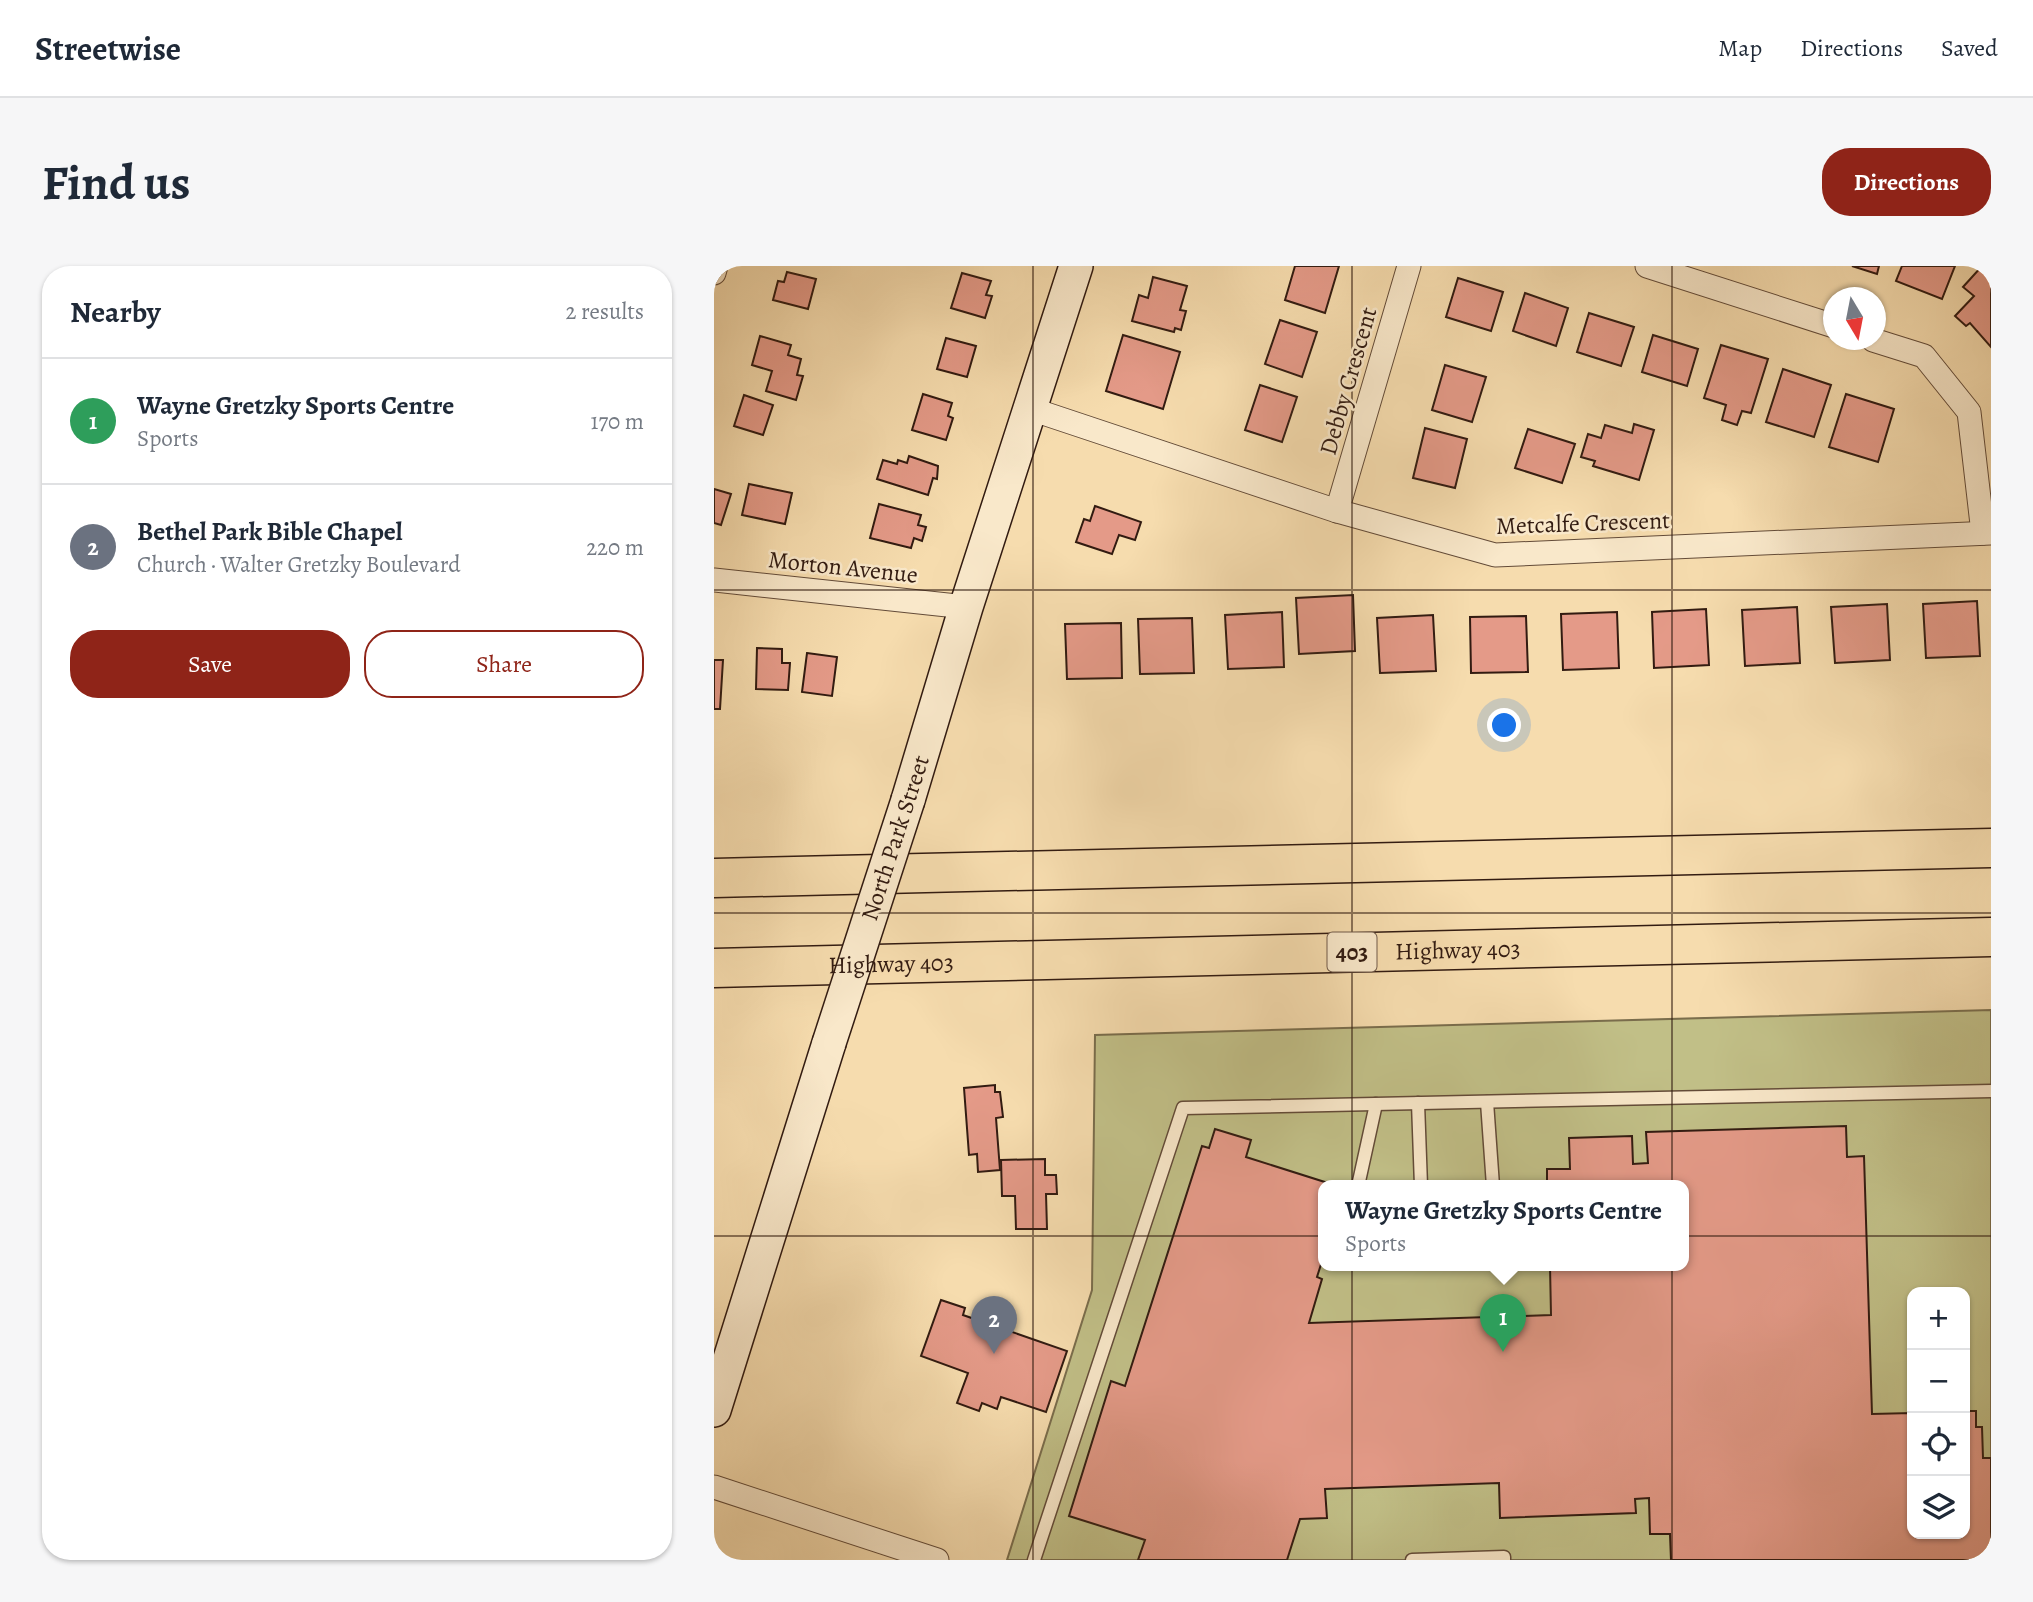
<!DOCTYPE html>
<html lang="en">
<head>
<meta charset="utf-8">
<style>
  :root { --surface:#fff; --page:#f6f6f7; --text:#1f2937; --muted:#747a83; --line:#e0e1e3; --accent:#8f2418 }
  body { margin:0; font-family:Alegreya,serif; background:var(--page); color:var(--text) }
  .controls { position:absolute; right:21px; bottom:21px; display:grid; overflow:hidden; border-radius:14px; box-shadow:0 2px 5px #0004 }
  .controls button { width:63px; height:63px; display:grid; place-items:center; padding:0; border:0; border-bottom:2px solid var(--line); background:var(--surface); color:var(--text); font:35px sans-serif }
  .compass { position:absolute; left:1109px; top:21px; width:63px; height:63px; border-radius:50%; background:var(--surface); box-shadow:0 2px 5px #0004; rotate:170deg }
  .you { position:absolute; left:791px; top:460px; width:24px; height:24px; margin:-18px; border:5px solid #fff; border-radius:50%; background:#1a73e8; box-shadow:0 0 0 10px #1a73e833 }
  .badge { display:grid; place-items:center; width:46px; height:46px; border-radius:50%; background:var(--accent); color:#fff; font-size:23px; font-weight:700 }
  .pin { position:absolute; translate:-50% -58px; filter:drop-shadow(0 2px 4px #0008) }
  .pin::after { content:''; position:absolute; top:37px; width:24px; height:21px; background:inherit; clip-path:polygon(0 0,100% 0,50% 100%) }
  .popup { position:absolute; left:604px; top:914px; width:371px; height:91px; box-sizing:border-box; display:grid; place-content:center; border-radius:14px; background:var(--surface); filter:drop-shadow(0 2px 5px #0005); font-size:23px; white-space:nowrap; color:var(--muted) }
  .popup b { font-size:26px; color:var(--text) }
  .popup::after { content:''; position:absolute; left:50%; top:100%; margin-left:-14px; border:14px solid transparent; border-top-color:var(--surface) }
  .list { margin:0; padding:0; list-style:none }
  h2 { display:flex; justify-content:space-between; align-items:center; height:91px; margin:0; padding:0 28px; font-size:30px }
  h2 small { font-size:23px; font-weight:400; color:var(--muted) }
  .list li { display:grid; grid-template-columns:46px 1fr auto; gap:21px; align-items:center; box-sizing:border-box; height:126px; padding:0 28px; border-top:2px solid var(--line) }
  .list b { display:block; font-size:26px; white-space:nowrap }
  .list p { margin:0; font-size:23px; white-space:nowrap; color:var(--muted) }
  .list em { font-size:23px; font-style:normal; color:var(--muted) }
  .actions { display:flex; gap:14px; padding:21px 28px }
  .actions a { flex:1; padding:16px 0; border:2px solid var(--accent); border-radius:28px; text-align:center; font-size:24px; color:var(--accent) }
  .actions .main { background:var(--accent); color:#fff }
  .icon { flex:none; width:38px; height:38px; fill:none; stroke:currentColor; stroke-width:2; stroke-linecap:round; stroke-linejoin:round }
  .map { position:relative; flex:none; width:1277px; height:1294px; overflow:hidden; border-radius:28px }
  header { display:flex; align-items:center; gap:42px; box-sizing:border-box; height:98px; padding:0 35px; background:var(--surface); border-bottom:2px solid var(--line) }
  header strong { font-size:33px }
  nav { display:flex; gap:38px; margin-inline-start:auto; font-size:24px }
  .intro { display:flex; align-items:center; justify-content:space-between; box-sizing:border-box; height:168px; padding:0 42px }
  h1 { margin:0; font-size:49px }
  .button { padding:18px 32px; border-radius:28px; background:var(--accent); color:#fff; font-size:24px; font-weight:700 }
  main { display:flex; gap:42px; padding:0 42px }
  aside { flex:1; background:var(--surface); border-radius:28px; box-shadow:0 2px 5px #0004 }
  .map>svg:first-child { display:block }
  .green { fill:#c1bf87; stroke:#7a6d4c; stroke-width:2; fill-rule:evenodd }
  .building { fill:#e49a88; stroke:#321b11; stroke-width:2 }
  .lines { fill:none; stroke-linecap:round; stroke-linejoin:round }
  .lane-casing { stroke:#634b38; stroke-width:15 }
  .street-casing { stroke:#634b38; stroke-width:25 }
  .secondary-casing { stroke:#321b11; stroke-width:36 }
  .highway-casing { stroke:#321b11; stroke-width:41 }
  .lane { stroke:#f9e8ca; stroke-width:12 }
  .street { stroke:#f9e8ca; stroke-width:23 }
  .secondary { stroke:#f9e8ca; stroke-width:33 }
  .highway { stroke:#f6dcae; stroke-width:38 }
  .secondary-bridge-casing { stroke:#321b11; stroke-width:36; stroke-linecap:butt }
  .secondary-bridge { stroke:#f9e8ca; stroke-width:33 }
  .grid { fill:none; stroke:#321b11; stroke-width:2; stroke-opacity:0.55 }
  .labels { text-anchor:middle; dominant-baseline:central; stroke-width:5; stroke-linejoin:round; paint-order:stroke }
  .shield { fill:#f9e8ca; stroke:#6e5848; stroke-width:2 }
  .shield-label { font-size:23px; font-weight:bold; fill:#321b11 }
  .street-label { font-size:24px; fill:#321b11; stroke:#f9e8ca }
</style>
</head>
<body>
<header>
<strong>Streetwise</strong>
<nav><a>Map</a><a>Directions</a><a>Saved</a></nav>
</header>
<div class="intro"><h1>Find us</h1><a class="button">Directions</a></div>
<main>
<aside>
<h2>Nearby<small>2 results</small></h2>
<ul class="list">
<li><span class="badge" style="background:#2e9e5b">1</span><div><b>Wayne Gretzky Sports Centre</b><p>Sports</p></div><em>170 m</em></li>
<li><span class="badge" style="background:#6b7280">2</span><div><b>Bethel Park Bible Chapel</b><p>Church · Walter Gretzky Boulevard</p></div><em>220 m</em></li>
</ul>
<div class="actions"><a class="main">Save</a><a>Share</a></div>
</aside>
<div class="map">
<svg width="1277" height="1294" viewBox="0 0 1277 1294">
  <rect width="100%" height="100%" fill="#f6dcae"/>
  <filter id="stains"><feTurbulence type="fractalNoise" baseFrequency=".00286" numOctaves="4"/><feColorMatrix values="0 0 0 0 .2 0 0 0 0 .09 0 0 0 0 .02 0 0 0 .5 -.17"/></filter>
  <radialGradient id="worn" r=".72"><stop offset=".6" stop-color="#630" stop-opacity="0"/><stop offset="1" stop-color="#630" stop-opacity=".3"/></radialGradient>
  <path class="green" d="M 1277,744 L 1277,1294 L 293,1294 L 378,1024 L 381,769 ZM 609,920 L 969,920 L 969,1000 L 609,1000 ZM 1198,1026 L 1251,1026 L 1251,1268 L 1198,1268 Z"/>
  <g class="building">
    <polygon points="581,0 625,0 611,47 571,34"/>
    <polygon points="1138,0 1165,0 1163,8"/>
    <polygon points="1188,0 1241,0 1228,33 1182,15"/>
    <polygon points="1268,0 1277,0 1277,81 1256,57 1252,60 1241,50 1260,30 1249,21"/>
    <polygon points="73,6 102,13 94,43 59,34 64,15 70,16"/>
    <polygon points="248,7 277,15 272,29 278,30 271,52 237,42"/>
    <polygon points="439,11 473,20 466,44 472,45 467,64 461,62 460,66 418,55 425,29 434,32"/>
    <polygon points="744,12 789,26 777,65 732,51"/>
    <polygon points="811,27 854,42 842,80 799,65"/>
    <polygon points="875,47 920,61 907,100 863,86"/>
    <polygon points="566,54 603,66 588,111 551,98"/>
    <polygon points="409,69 466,86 449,143 392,125"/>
    <polygon points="939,69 984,83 973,120 928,106"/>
    <polygon points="46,70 77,79 74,89 87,93 83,109 89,110 82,134 52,125 58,105 38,99"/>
    <polygon points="232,72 262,80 253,111 223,103"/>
    <polygon points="1007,79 1054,93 1037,147 1028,145 1023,159 1008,154 1012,139 990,132"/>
    <polygon points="731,99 772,111 758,156 718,144"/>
    <polygon points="1069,103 1117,119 1100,171 1052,156"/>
    <polygon points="546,119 583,131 568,176 531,164"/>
    <polygon points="209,128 238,137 234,150 239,152 232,174 198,164"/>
    <polygon points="1132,128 1180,143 1164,196 1115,181"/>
    <polygon points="30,129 59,139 49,169 20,160"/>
    <polygon points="920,158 940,164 925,214 879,200 881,195 867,191 874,168 887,172 891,159 918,167"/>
    <polygon points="711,162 753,173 741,222 699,212"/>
    <polygon points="814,163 861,178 848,217 801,202"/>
    <polygon points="195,190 224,200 223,213 219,212 214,229 163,213 169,194 183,198 184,194 193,197"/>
    <polygon points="35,218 78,227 71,258 28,249"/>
    <polygon points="0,223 17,228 7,259 0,257"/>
    <polygon points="165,238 207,249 204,259 212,261 208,275 200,272 197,282 156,272"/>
    <polygon points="381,240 427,256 421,274 405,269 398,288 362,276 370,253 376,255"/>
    <polygon points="639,329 641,385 585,388 582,332"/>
    <polygon points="1263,335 1266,390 1212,392 1209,338"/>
    <polygon points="1173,338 1176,394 1121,397 1117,341"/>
    <polygon points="1083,341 1086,397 1031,400 1028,344"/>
    <polygon points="992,343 995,399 940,402 938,346"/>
    <polygon points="568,346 570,401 514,403 511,349"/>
    <polygon points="903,346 905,402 849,404 847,348"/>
    <polygon points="719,349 722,405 666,407 663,352"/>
    <polygon points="812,350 814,406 757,407 756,351"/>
    <polygon points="478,352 480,407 426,408 424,353"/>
    <polygon points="407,357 408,412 353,413 351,358"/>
    <polygon points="43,382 68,383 68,397 76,397 74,424 42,423"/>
    <polygon points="93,387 123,391 118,430 88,426"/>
    <polygon points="0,394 9,394 6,443 0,443"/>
    <polygon points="281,819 281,826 286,826 289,851 282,852 286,904 264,906 263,888 255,889 250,822"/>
    <polygon points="1132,860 1133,891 1150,890 1158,1148 1198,1147 1198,1268 1251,1268 1251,1145 1262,1145 1262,1161 1268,1161 1269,1192 1277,1192 1277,1294 957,1294 956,1268 936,1268 935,1232 921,1233 922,1247 786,1252 785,1217 611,1223 613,1252 586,1253 573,1294 424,1294 431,1274 355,1250 397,1115 411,1120 488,880 495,882 501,863 537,874 532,891 617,918 609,920 605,956 609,957 609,992 603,1011 608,1013 595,1057 837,1049 836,1000 969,1000 969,920 833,920 833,903 856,903 855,872 918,870 919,898 934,897 932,866"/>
    <polygon points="331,893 331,909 342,909 343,928 332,928 333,963 302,963 301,930 288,930 287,894"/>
    <polygon points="227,1034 251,1042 249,1049 353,1085 332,1146 287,1131 283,1143 268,1137 265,1145 243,1137 254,1107 207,1090"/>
  </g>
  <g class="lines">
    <defs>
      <g id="lane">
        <polyline points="773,836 779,920"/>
        <polyline points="704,837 707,920"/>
        <polyline points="644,920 662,838"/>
        <polyline points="320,1294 469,842 1277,825"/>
        <polyline points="698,1294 790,1291 790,1294"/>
      </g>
      <g id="street">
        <polyline points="933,0 1120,60"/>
        <polyline points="0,7 2,0"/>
        <polyline points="1159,74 1210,90 1255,146 1269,267"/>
        <polyline points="317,143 623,245 781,289 1277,267"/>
        <polyline points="623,245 695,0"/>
        <polyline points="0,314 252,341"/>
        <polyline points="0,1221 223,1294"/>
      </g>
      <g id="secondary">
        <polyline points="194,534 252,341 362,0"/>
        <polyline points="0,1144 115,777"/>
      </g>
      <g id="highway">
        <polyline points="0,612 1277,582"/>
        <path id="s1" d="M 0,702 L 1277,671"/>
      </g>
    </defs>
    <use href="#lane" class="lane-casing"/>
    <use href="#street" class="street-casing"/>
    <use href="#secondary" class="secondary-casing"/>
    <use href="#highway" class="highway-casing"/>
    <use href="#lane" class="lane"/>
    <use href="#street" class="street"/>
    <use href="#secondary" class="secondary"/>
    <use href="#highway" class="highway"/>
    <defs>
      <polyline id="secondary-bridge" points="115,777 194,534"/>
    </defs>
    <use href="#secondary-bridge" class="secondary-bridge-casing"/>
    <use href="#secondary-bridge" class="secondary-bridge"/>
  </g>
  <path class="grid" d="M 319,0 L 319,1294M 638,0 L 638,1294M 958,0 L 958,1294M 0,324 L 1277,324M 0,647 L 1277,647M 0,970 L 1277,970"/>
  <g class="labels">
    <rect class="shield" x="613.5" y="666.5" width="49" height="39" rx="5"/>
    <g class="shield-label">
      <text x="638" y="686">403</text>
    </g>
    <g class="street-label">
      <text transform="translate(634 115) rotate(-74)">Debby Crescent</text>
      <text transform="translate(869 257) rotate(-2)">Metcalfe Crescent</text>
      <text transform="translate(129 301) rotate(6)">Morton Avenue</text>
      <text transform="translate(181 572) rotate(-72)">North Park Street</text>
      <text stroke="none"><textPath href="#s1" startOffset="744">Highway 403</textPath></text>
      <text stroke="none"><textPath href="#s1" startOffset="177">Highway 403</textPath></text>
    </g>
  </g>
  <rect width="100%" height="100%" filter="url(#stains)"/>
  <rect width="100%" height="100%" fill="url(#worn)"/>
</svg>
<div class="controls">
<button>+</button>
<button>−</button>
<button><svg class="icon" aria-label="locate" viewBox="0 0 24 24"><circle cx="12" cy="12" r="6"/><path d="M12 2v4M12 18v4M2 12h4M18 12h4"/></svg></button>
<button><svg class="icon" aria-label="layers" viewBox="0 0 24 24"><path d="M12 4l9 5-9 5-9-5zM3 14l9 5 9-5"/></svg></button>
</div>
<svg class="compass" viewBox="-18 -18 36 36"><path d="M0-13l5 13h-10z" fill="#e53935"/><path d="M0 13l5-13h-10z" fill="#747a83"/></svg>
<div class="you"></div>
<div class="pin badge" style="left:789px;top:1086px;background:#2e9e5b">1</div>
<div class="popup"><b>Wayne Gretzky Sports Centre</b>Sports</div>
<div class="pin badge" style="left:280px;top:1088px;background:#6b7280">2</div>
</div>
</main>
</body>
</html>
